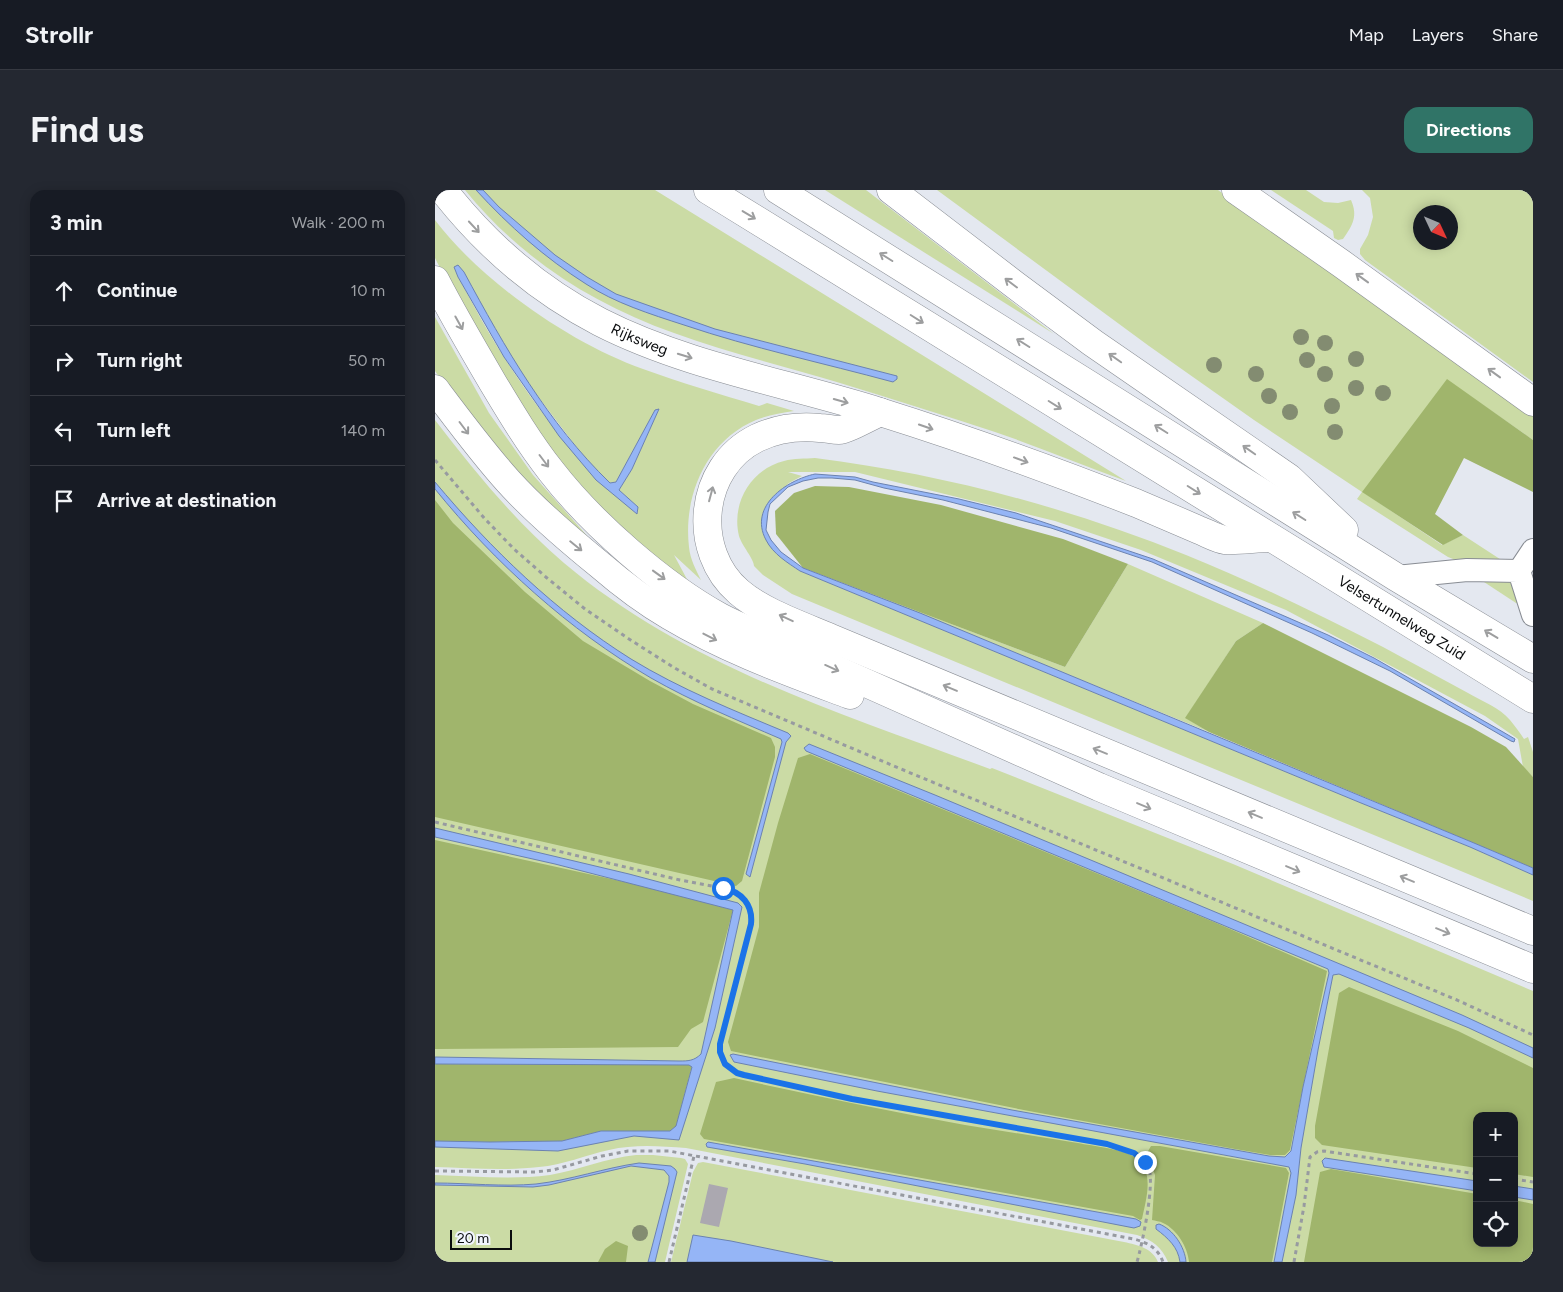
<!DOCTYPE html>
<html lang="en">
<head>
<meta charset="utf-8">
<style>
  :root { --surface:#171b24; --page:#242831; --text:#f1f3f6; --muted:#9ea1a6; --line:#363941; --accent:#307467 }
  body { margin:0; font-family:Figtree,sans-serif; background:var(--page); color:var(--text) }
  .controls { position:absolute; right:15px; bottom:15px; display:grid; overflow:hidden; border-radius:10px; box-shadow:0 2px 12px #0003 }
  .controls button { width:45px; height:45px; display:grid; place-items:center; padding:0; border:0; border-bottom:1px solid var(--line); background:var(--surface); color:var(--text); font:25px sans-serif }
  .compass { position:absolute; left:978px; top:15px; width:45px; height:45px; border-radius:50%; background:var(--surface); box-shadow:0 2px 12px #0003; rotate:134deg }
  .scale { position:absolute; left:15px; bottom:12px; width:62px; box-sizing:border-box; padding-left:5px; border:2px solid #0a0c0e; border-top:0; font-size:14px; line-height:18px; white-space:nowrap; color:#0a0c0e; -webkit-text-stroke:4px #f1f5fd; paint-order:stroke }
  .stop { position:absolute; width:15px; height:15px; margin:-11px; border:4px solid #1a73e8; border-radius:50%; background:#fff }
  .stop.end { background:#1a73e8; border-color:#fff; box-shadow:0 1px 5px #0008 }
  .list { margin:0; padding:0; list-style:none }
  h2 { display:flex; justify-content:space-between; align-items:center; height:65px; margin:0; padding:0 20px; font-size:21px }
  h2 small { font-size:16px; font-weight:400; color:var(--muted) }
  .list li { display:grid; grid-template-columns:32px 1fr auto; gap:15px; align-items:center; box-sizing:border-box; height:70px; padding:0 20px; border-top:1px solid var(--line) }
  .list b { display:block; font-size:19px; white-space:nowrap }
  .list em { font-size:16px; font-style:normal; color:var(--muted) }
  .icon { flex:none; width:28px; height:28px; fill:none; stroke:currentColor; stroke-width:2; stroke-linecap:round; stroke-linejoin:round }
  .map { position:relative; flex:none; width:1098px; height:1072px; overflow:hidden; border-radius:15px }
  header { display:flex; align-items:center; gap:30px; box-sizing:border-box; height:70px; padding:0 25px; background:var(--surface); border-bottom:1px solid var(--line) }
  header strong { font-size:24px }
  nav { display:flex; gap:28px; margin-inline-start:auto; font-size:18px }
  .intro { display:flex; align-items:center; justify-content:space-between; box-sizing:border-box; height:120px; padding:0 30px }
  h1 { margin:0; font-size:35px }
  .button { padding:12px 22px; border-radius:15px; background:var(--accent); color:#fff; font-size:18px; font-weight:700 }
  main { display:flex; gap:30px; padding:0 30px }
  aside { flex:1; background:var(--surface); border-radius:15px; box-shadow:0 2px 12px #0003 }
  .map>svg:first-child { display:block }
  .green { fill:#cbdba5; fill-rule:evenodd }
  .forest { fill:#a0b56c }
  .water { fill:#95b5f6; stroke:#6b82b0 }
  .building { fill:#aba8b0 }
  .lines { fill:none; stroke-linecap:round; stroke-linejoin:round }
  .minor-casing { stroke:#898d94; stroke-width:24 }
  .highway-casing { stroke:#898d94; stroke-width:29 }
  .path { stroke:#979aa0; stroke-width:3; stroke-dasharray:4 4; stroke-linecap:butt }
  .minor { stroke:#fff; stroke-width:22 }
  .highway { stroke:#fff; stroke-width:28 }
  .tree { fill:#838c71 }
  .oneway { stroke:#9d9e9f }
  .route { stroke:#1a73e8; stroke-width:6 }
  .labels { text-anchor:middle; dominant-baseline:central; stroke-width:4; stroke-linejoin:round; paint-order:stroke }
  .street-label { font-size:15px; fill:#0a0c0e; stroke:#f1f5fd }
</style>
</head>
<body>
<header>
<strong>Strollr</strong>
<nav><a>Map</a><a>Layers</a><a>Share</a></nav>
</header>
<div class="intro"><h1>Find us</h1><a class="button">Directions</a></div>
<main>
<aside>
<h2>3 min<small>Walk · 200 m</small></h2>
<ul class="list">
<li><svg class="icon" aria-label="ahead" viewBox="0 0 24 24"><path d="M12 20V5M6 11l6-6 6 6"/></svg><div><b>Continue</b></div><em>10 m</em></li>
<li><svg class="icon" aria-label="right" viewBox="0 0 24 24"><path d="M7 20v-9h11M14 6l5 5-5 5"/></svg><div><b>Turn right</b></div><em>50 m</em></li>
<li><svg class="icon" aria-label="left" viewBox="0 0 24 24"><path d="M17 20v-9H6M10 6l-5 5 5 5"/></svg><div><b>Turn left</b></div><em>140 m</em></li>
<li><svg class="icon" aria-label="arrive" viewBox="0 0 24 24"><path d="M6 21V4h12l-3 4 3 4H6"/></svg><div><b>Arrive at destination</b></div></li>
</ul>
</aside>
<div class="map">
<svg width="1098" height="1072" viewBox="0 0 1098 1072">
  <rect width="100%" height="100%" fill="#e4e8f0"/>
  <g class="green">
    <path d="M 30,0 L 220,0 L 691,291 C 647,275 604,257 560,242 C 509,225 457,209 405,193 C 350,176 293,163 239,143 C 157,114 85,68 30,0 Z"/>
    <polygon points="390,0 431,0 619,144"/>
    <polygon points="502,0 783,0 931,106 1098,221 1098,250 1012,190 928,302 1007,355 1028,345 1071,373 1028,373 1013,367 922,309 927,302 819,230 714,156"/>
    <path d="M 836,0 L 871,0 L 889,12 L 903,13 L 916,10 C 923,26 918,35 908,49 L 903,50 L 899,48 L 898,41 Z"/>
    <path d="M 927,0 L 1098,0 L 1098,192 L 930,70 L 925,64 L 925,59 L 933,45 L 938,27 L 935,8 ZM 986,22 L 1016,22 L 1016,52 L 986,52 Z"/>
    <path d="M 0,30 C 46,91 136,154 208,179 C 246,193 285,204 324,216 L 332,213 L 359,221 C 346,223 334,225 321,230 C 271,251 248,306 254,357 C 255,369 261,380 266,390 L 239,365 L 254,393 L 225,371 L 152,307 L 116,266 L 5,78 L 0,68 ZM 19,77 L 29,82 L 58,137 L 92,192 L 152,271 L 175,293 L 181,292 L 220,220 L 224,219 L 197,279 L 184,300 L 203,317 L 202,324 C 150,280 105,224 69,167 C 52,141 38,114 23,87 Z"/>
    <polygon points="0,127 54,223 98,285 155,349 142,348 35,232 0,181"/>
    <path d="M 0,230 C 39,281 80,331 129,373 C 251,476 408,524 555,579 L 557,578 L 798,674 L 1098,801 L 1098,1072 L 733,1072 C 727,1057 717,1050 702,1045 L 251,958 C 225,956 199,954 174,960 C 151,965 128,975 104,977 C 69,981 34,978 0,977 ZM 1042,926 L 1079,926 L 1079,1053 L 1042,1053 Z"/>
    <path d="M 380,268 C 507,284 632,317 751,365 C 818,392 883,424 948,457 C 976,472 1005,488 1033,503 C 1047,511 1065,518 1075,530 C 1080,536 1085,543 1089,549 L 1093,547 L 1098,562 L 1098,587 L 1088,577 L 1083,549 L 1050,526 L 851,420 L 706,360 L 620,331 L 420,282 L 353,282 L 367,286 L 354,293 L 330,318 L 328,343 L 357,376 L 365,381 L 926,613 L 1035,657 L 1098,685 L 1098,711 L 357,404 L 328,385 L 319,376 C 319,369 307,356 304,346 C 296,313 316,279 349,271 C 359,268 370,269 380,268 Z"/>
    <polygon points="693,374 828,433 801,451 751,528 774,542 414,395 630,477"/>
    <polygon points="1046,387 1074,390 1078,394 1085,414 1081,413 1049,392"/>
    <path d="M 201,965 L 218,965 L 246,968 L 250,969 L 253,974 L 230,1072 L 0,1072 L 0,985 C 38,986 77,990 115,985 C 144,980 171,968 201,965 Z"/>
    <path d="M 268,972 L 689,1052 C 703,1055 717,1058 723,1072 L 236,1072 L 258,982 L 263,973 Z"/>
  </g>
  <g class="forest">
    <polygon points="1012,189 1098,250 1098,302 1029,268 1000,324 1028,345 1008,355 927,302"/>
    <polygon points="380,296 414,297 506,315 628,349 693,374 630,477 368,378 341,344 340,321 359,303"/>
    <polygon points="0,310 18,333 90,402 148,451 215,491 258,514 336,548 340,557 340,567 307,691 301,696 0,627"/>
    <polygon points="828,433 1036,537 1071,557 1098,587 1098,678 774,542 750,528 801,451"/>
    <polygon points="375,564 779,732 892,781 855,960 850,965 835,965 800,959 594,921 296,861 293,852 324,737 324,703 343,633 363,568"/>
    <polygon points="0,650 217,698 298,720 268,832 256,839 243,857 0,859"/>
    <polygon points="914,797 1023,841 1098,878 1098,987 1079,984 1079,926 1042,926 1042,978 887,955 880,948 880,936 904,803"/>
    <polygon points="0,874 254,875 257,876 241,936 235,941 166,941 127,951 55,952 0,951"/>
    <path d="M 299,888 C 376,905 453,921 530,935 C 568,941 605,947 643,953 C 657,956 690,959 701,968 C 720,982 711,1009 707,1029 L 705,1030 L 698,1026 L 269,949 L 265,944 L 281,892 Z"/>
    <path d="M 716,956 L 725,956 L 851,978 L 854,983 L 837,1072 L 754,1072 C 753,1058 742,1039 728,1033 C 725,1031 720,1031 717,1030 L 720,985 L 712,963 Z"/>
    <polygon points="896,979 1042,1004 1042,1053 1079,1053 1079,1010 1098,1014 1098,1072 869,1072 885,982"/>
    <polygon points="181,1051 193,1056 191,1072 163,1072 170,1059"/>
  </g>
  <g class="water">
    <path d="M 41,0 L 48,0 L 64,17 L 120,65 L 152,87 L 181,104 L 280,139 L 462,186 L 462,189 L 458,192 C 388,173 317,158 249,135 C 215,124 180,113 151,94 C 110,68 74,36 41,0 Z"/>
    <path d="M 23,75 L 29,82 C 70,158 113,233 175,293 L 181,292 L 220,220 L 224,219 L 197,279 L 184,300 L 203,317 L 202,324 L 161,290 L 124,246 L 69,167 L 23,87 L 19,77 Z"/>
    <path d="M 380,284 L 420,287 L 438,292 L 524,309 L 581,323 L 718,369 L 893,445 L 939,468 L 1068,542 L 1080,549 L 1079,552 L 1076,551 L 955,481 L 877,443 L 717,372 L 616,338 L 508,310 L 449,298 L 420,290 L 397,288 L 383,288 L 368,291 L 353,297 L 335,314 L 333,322 L 331,340 L 336,350 L 346,362 L 368,378 L 485,423 L 1039,653 L 1098,678 L 1098,685 L 1035,657 L 926,613 L 365,381 C 353,373 338,364 331,350 C 313,316 352,290 380,284 Z"/>
    <path d="M 0,292 C 56,359 121,422 196,469 C 245,499 300,521 353,543 L 356,546 L 351,552 L 315,687 L 311,684 L 347,552 L 346,549 C 302,530 258,512 216,488 C 134,440 60,373 0,299 Z"/>
    <polygon points="374,554 500,605 1027,825 1098,858 1098,868 1034,838 904,784 898,785 883,860 866,958 861,1005 847,1072 839,1072 856,983 854,977 442,901 299,872 295,865 298,864 577,920 834,966 850,967 856,961 868,897 894,783 893,779 371,561 369,558"/>
    <path d="M 0,638 L 194,684 L 303,713 L 307,717 L 280,838 L 244,950 L 199,946 L 123,961 L 0,957 L 0,951 L 55,952 L 127,951 L 166,941 L 235,941 L 241,936 L 257,877 L 254,875 L 0,874 L 0,867 L 244,871 C 253,871 259,871 266,864 L 298,720 L 120,674 L 0,647 Z"/>
    <polygon points="273,952 701,1029 706,1032 705,1036 699,1038 370,974 272,957 271,954"/>
    <polygon points="890,968 1042,991 1042,1001 889,977 887,971"/>
    <path d="M 204,973 L 236,976 L 240,979 L 242,982 L 220,1072 L 213,1072 L 234,992 L 234,986 L 229,980 L 196,976 L 114,995 L 98,997 L 0,995 L 0,993 C 33,993 68,997 101,994 C 136,990 169,978 204,973 Z"/>
    <polygon points="1079,996 1098,999 1098,1010 1079,1007"/>
    <path d="M 724,1034 C 738,1039 750,1057 751,1072 L 745,1072 C 743,1057 733,1048 721,1039 L 721,1035 Z"/>
    <polygon points="258,1045 296,1051 398,1072 252,1072"/>
  </g>
  <polygon class="building" points="274,994 293,998 284,1037 265,1033"/>
  <g class="lines">
    <defs>
      <g id="minor">
        <polyline points="1084,381 1098,360"/>
        <polyline points="961,387 1032,380 1084,381 1098,425"/>
      </g>
      <g id="highway">
        <path id="s1" d="M 8,0 C 51,55 103,100 165,132 C 251,176 353,193 445,222 C 531,249 617,280 701,313 C 722,322 743,331 764,340 C 772,343 782,349 790,350 C 805,351 821,348 836,348"/>
        <path id="s2" d="M 273,0 L 1098,509"/>
        <polyline points="343,0 961,387 1098,469"/>
        <polyline points="456,0 580,95 658,153 854,288 909,340"/>
        <polyline points="801,0 907,74 1098,212"/>
        <path d="M 0,90 C 18,125 38,159 58,193 C 76,223 94,253 116,281 C 157,334 227,395 285,427 C 302,436 320,443 337,451 L 664,597 L 1098,779"/>
        <path d="M 0,199 C 24,231 47,262 73,291 C 101,322 133,349 165,375 C 187,394 211,412 235,426 C 292,460 354,482 415,505"/>
        <path d="M 445,222 C 436,226 411,240 404,240 C 397,240 391,238 385,238 C 364,236 341,239 322,248 C 263,277 256,361 304,402 C 327,422 368,436 396,448 L 1098,741"/>
      </g>
    </defs>
    <use href="#minor" class="minor-casing"/>
    <use href="#highway" class="highway-casing"/>
    <g class="path">
      <polyline points="0,270 50,329 79,359 112,388 150,419 194,449 238,477 277,499 466,579 1022,810 1098,845"/>
      <path d="M 0,632 L 245,690 L 297,700 C 311,708 317,718 316,734 L 285,854 L 285,862 L 290,874 L 302,883 L 309,885 L 417,909 L 672,954 C 686,958 706,962 713,976 C 721,990 707,1055 702,1072"/>
      <path d="M 0,981 L 100,982 L 118,980 L 167,966 L 193,961 L 234,961 L 699,1049 C 713,1053 723,1058 728,1072"/>
      <polyline points="1079,989 1098,992"/>
      <polyline points="234,1072 259,966"/>
      <polyline points="859,1072 869,1016 875,967 882,962 889,961 1042,984"/>
    </g>
    <use href="#minor" class="minor"/>
    <use href="#highway" class="highway"/>
  </g>
  <g class="tree">
    <circle cx="866" cy="147" r="8"/>
    <circle cx="890" cy="153" r="8"/>
    <circle cx="921" cy="169" r="8"/>
    <circle cx="872" cy="170" r="8"/>
    <circle cx="779" cy="175" r="8"/>
    <circle cx="821" cy="184" r="8"/>
    <circle cx="890" cy="184" r="8"/>
    <circle cx="921" cy="198" r="8"/>
    <circle cx="948" cy="203" r="8"/>
    <circle cx="834" cy="206" r="8"/>
    <circle cx="897" cy="216" r="8"/>
    <circle cx="855" cy="222" r="8"/>
    <circle cx="900" cy="242" r="8"/>
    <circle cx="205" cy="1043" r="8"/>
  </g>
  <defs><path id="oneway-shaft" d="M-6 0H5M1.5-3L5.5 0L1.5 3" fill="none" stroke-width="1.6" stroke-linecap="round" stroke-linejoin="round" transform="scale(1.25)"/></defs>
  <g class="oneway">
    <use href="#oneway-shaft" transform="translate(314 25) rotate(31)"/>
    <use href="#oneway-shaft" transform="translate(39 37) rotate(47)"/>
    <use href="#oneway-shaft" transform="translate(451 67) rotate(-148)"/>
    <use href="#oneway-shaft" transform="translate(927 88) rotate(-144)"/>
    <use href="#oneway-shaft" transform="translate(576 93) rotate(-143)"/>
    <use href="#oneway-shaft" transform="translate(482 129) rotate(32)"/>
    <use href="#oneway-shaft" transform="translate(24 133) rotate(61)"/>
    <use href="#oneway-shaft" transform="translate(588 153) rotate(-148)"/>
    <use href="#oneway-shaft" transform="translate(250 166) rotate(17)"/>
    <use href="#oneway-shaft" transform="translate(680 168) rotate(-145)"/>
    <use href="#oneway-shaft" transform="translate(1059 183) rotate(-144)"/>
    <use href="#oneway-shaft" transform="translate(406 211) rotate(16)"/>
    <use href="#oneway-shaft" transform="translate(620 215) rotate(32)"/>
    <use href="#oneway-shaft" transform="translate(491 237) rotate(19)"/>
    <use href="#oneway-shaft" transform="translate(29 238) rotate(53)"/>
    <use href="#oneway-shaft" transform="translate(726 239) rotate(-148)"/>
    <use href="#oneway-shaft" transform="translate(814 260) rotate(-145)"/>
    <use href="#oneway-shaft" transform="translate(586 270) rotate(20)"/>
    <use href="#oneway-shaft" transform="translate(109 271) rotate(53)"/>
    <use href="#oneway-shaft" transform="translate(759 300) rotate(32)"/>
    <use href="#oneway-shaft" transform="translate(276 304) rotate(-75)"/>
    <use href="#oneway-shaft" transform="translate(864 326) rotate(-148)"/>
    <use href="#oneway-shaft" transform="translate(141 356) rotate(39)"/>
    <use href="#oneway-shaft" transform="translate(224 385) rotate(36)"/>
    <use href="#oneway-shaft" transform="translate(351 428) rotate(-155)"/>
    <use href="#oneway-shaft" transform="translate(1056 444) rotate(-149)"/>
    <use href="#oneway-shaft" transform="translate(275 447) rotate(27)"/>
    <use href="#oneway-shaft" transform="translate(397 478) rotate(24)"/>
    <use href="#oneway-shaft" transform="translate(515 498) rotate(-157)"/>
    <use href="#oneway-shaft" transform="translate(665 561) rotate(-158)"/>
    <use href="#oneway-shaft" transform="translate(709 616) rotate(23)"/>
    <use href="#oneway-shaft" transform="translate(820 625) rotate(-157)"/>
    <use href="#oneway-shaft" transform="translate(858 679) rotate(23)"/>
    <use href="#oneway-shaft" transform="translate(972 689) rotate(-157)"/>
    <use href="#oneway-shaft" transform="translate(1008 741) rotate(22)"/>
  </g>
  <g class="lines">
    <path class="route" d="M 288,698 C 307,702 318,715 316,734 L 285,854 L 285,862 L 290,874 L 302,883 L 309,885 L 417,909 L 672,954 L 699,963 L 710,972"/>
  </g>
  <g class="labels">
    <g class="street-label">
      <text stroke="none"><textPath href="#s1" startOffset="250">Rijksweg</textPath></text>
      <text stroke="none"><textPath href="#s2" startOffset="815">Velsertunnelweg Zuid</textPath></text>
    </g>
  </g>
</svg>
<div class="controls">
<button>+</button>
<button>−</button>
<button><svg class="icon" aria-label="locate" viewBox="0 0 24 24"><circle cx="12" cy="12" r="6"/><path d="M12 2v4M12 18v4M2 12h4M18 12h4"/></svg></button>
</div>
<svg class="compass" viewBox="-18 -18 36 36"><path d="M0-13l5 13h-10z" fill="#e53935"/><path d="M0 13l5-13h-10z" fill="#9ea1a6"/></svg>
<div class="scale">20 m</div>
<div class="stop" style="left:288px;top:698px"></div>
<div class="stop end" style="left:710px;top:972px"></div>
</div>
</main>
</body>
</html>
